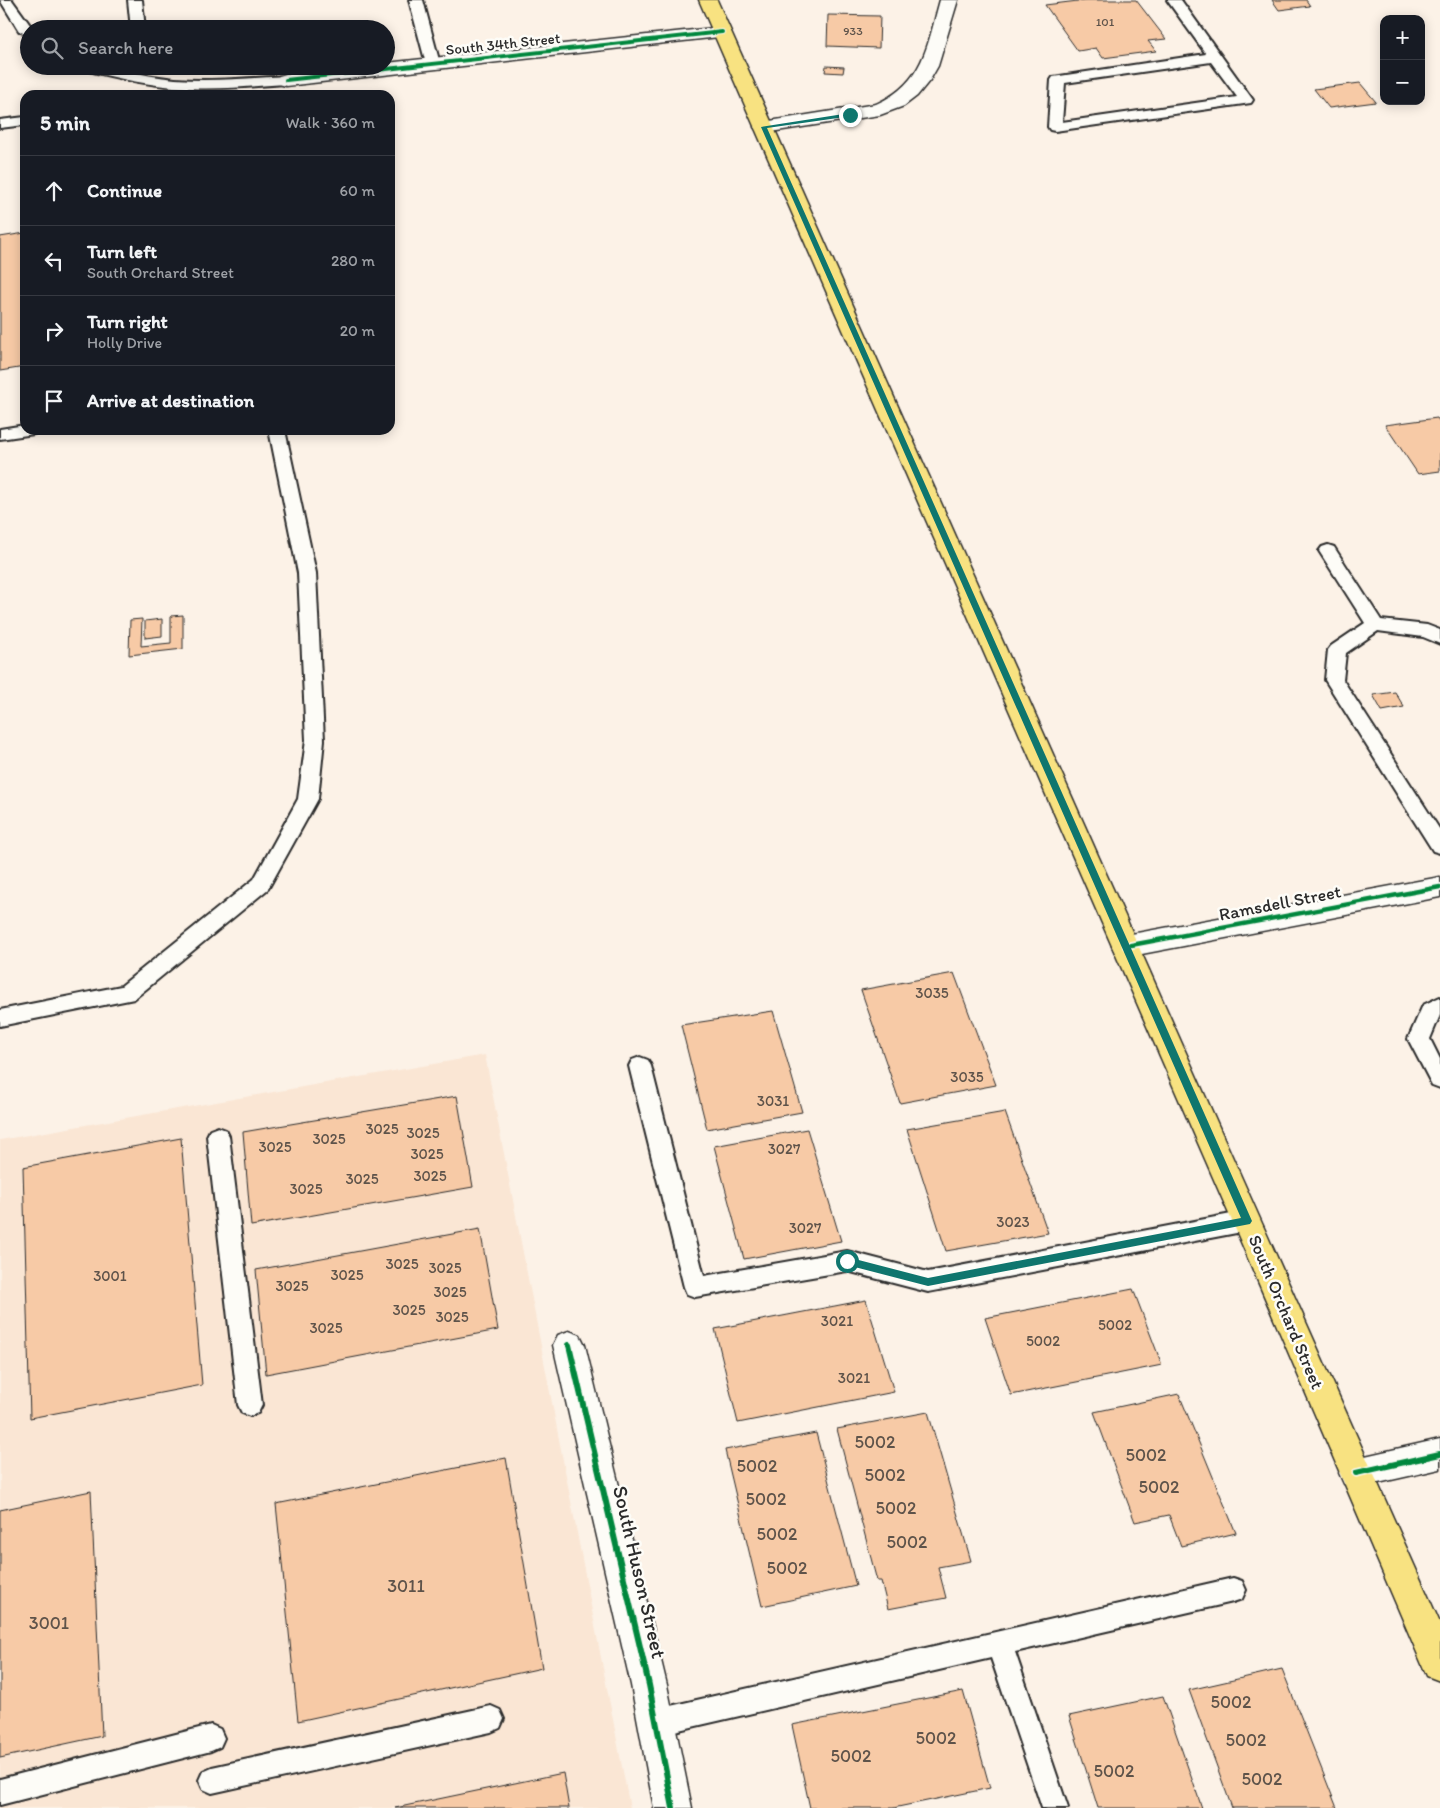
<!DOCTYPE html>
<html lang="en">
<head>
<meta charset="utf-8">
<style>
  :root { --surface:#171b24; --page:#20242c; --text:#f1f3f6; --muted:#9ea1a6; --line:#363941 }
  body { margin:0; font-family:Itim,sans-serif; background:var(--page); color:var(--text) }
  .controls { position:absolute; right:15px; top:15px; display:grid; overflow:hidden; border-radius:10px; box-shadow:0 2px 12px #0003 }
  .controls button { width:45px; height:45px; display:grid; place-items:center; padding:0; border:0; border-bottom:1px solid var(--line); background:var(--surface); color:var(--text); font:25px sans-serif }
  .stop { position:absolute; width:15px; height:15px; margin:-11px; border:4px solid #0f766e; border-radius:50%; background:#fff }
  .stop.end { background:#0f766e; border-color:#fff; box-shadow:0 1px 5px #0008 }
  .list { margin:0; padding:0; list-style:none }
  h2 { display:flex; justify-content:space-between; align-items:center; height:65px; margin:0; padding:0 20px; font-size:21px }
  h2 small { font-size:16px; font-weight:400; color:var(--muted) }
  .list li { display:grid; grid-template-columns:32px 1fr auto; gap:15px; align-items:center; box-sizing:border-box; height:70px; padding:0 20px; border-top:1px solid var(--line) }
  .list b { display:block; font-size:19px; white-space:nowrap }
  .list p { margin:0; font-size:16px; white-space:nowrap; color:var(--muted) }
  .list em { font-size:16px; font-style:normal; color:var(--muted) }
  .icon { flex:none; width:28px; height:28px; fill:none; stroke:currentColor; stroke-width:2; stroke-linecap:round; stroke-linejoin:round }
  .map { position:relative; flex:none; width:1440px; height:1808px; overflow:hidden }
  .search { position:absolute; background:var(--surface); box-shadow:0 2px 12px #0003; left:20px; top:20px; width:375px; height:55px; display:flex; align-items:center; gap:12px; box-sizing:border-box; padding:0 18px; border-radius:28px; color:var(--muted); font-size:19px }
  .panel { position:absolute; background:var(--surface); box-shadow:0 2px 12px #0003; left:20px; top:90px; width:375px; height:345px; border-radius:15px }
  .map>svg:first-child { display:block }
  .built { fill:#fae6d4 }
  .building { fill:#f7caa6; stroke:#2b2b2b }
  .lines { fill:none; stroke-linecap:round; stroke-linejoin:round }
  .lane-casing { stroke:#2b2b2b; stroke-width:4 }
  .street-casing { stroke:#2b2b2b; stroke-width:3 }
  .primary-casing { stroke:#2b2b2b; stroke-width:3 }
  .lane { fill:#fdfcf7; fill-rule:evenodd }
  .street { fill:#fdfcf7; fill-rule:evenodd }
  .primary { fill:#f8e281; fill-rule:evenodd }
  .cycleway-far2-casing { stroke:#fdfcf7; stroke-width:6 }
  .cycleway-far1-casing { stroke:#fdfcf7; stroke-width:8 }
  .cycleway-casing { stroke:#fdfcf7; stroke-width:9 }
  .cycleway-far2 { stroke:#00873e; stroke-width:4 }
  .cycleway-far1 { stroke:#00873e; stroke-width:4.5 }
  .cycleway { stroke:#00873e; stroke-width:6 }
  .route { fill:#0f766e }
  .labels { text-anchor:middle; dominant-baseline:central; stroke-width:5; stroke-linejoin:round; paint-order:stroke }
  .far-number-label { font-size:12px; fill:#5e534a }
  .far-street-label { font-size:15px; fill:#2b2b2b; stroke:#fdfcf7 }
  .number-label { font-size:15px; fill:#5e534a }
  .street-label { font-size:18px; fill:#2b2b2b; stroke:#fdfcf7 }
  .near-number-label { font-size:18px; fill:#5e534a }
  .near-street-label { font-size:21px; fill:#2b2b2b; stroke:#fdfcf7 }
</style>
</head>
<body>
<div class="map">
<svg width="1440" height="1808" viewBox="0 0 1440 1808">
  <rect width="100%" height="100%" fill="#fcf2e7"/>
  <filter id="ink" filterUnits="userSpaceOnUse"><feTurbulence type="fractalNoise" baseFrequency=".02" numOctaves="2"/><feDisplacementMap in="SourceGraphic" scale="10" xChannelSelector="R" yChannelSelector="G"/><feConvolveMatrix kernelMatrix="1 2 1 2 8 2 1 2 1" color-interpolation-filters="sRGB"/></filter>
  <g filter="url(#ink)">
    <polygon class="built" points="485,1055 630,1808 0,1808 0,1140"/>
    <g class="building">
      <polygon points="1086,0 1136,0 1166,39 1148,41 1156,51 1103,58 1096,48 1078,51 1045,5"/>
      <polygon points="1272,0 1306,0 1310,6 1279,10"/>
      <polygon points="828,15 880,16 879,48 827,46"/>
      <polygon points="826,66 844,67 843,73 825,72"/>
      <polygon points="1360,83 1376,102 1329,108 1314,89"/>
      <polygon points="25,233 25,367 0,371 0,237"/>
      <polygon points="1437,418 1440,422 1440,471 1418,474 1385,425"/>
      <polygon points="183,615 183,649 129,655 130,620 142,619 141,646 171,643 171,616"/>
      <polygon points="162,619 162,636 145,638 145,621"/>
      <polygon points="1395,692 1404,707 1382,711 1373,695"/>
      <polygon points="954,973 996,1085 900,1103 861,990"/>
      <polygon points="773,1011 802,1112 707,1129 681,1025"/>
      <polygon points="457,1096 473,1187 251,1226 243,1132"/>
      <polygon points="1005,1112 1048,1233 946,1251 907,1129"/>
      <polygon points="807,1129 841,1241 744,1259 714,1146"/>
      <polygon points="181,1138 202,1385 30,1418 23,1167"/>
      <polygon points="480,1229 498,1330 266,1374 256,1270"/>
      <polygon points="1133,1289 1162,1365 1011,1395 985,1318"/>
      <polygon points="866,1300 894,1392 738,1423 715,1329"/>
      <polygon points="1179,1394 1236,1533 1181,1546 1169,1515 1135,1522 1094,1412"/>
      <polygon points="928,1412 971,1561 938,1567 946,1598 888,1609 881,1581 877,1581 837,1429"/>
      <polygon points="816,1433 856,1586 762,1606 725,1450"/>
      <polygon points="506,1458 542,1668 298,1721 276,1504"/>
      <polygon points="91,1491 102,1736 0,1758 0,1510"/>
      <polygon points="1282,1669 1337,1808 1232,1808 1189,1690"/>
      <polygon points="963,1691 990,1788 893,1808 810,1808 792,1725"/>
      <polygon points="1163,1696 1202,1808 1098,1808 1069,1716"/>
      <polygon points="563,1773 569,1808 395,1808"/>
    </g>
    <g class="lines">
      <defs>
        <g id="lane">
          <polygon points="0,0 12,0 33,29 29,29 29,36 19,31"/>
          <polygon points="128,0 142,0 145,29 131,29"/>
          <polygon points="409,0 423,0 440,64 438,67 428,67 426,64"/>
          <path d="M 1167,0 L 1181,0 L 1253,100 L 1251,103 L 1055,131 L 1050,130 L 1048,127 L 1051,80 L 1053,77 L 1206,54 ZM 1211,62 L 1237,97 L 1062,122 L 1065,83 Z"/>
          <path d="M 79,66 C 112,66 142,76 175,79 C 212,82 249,78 286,76 L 293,80 L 286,84 C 253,86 220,90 187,88 C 151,86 116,78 81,69 Z"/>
          <polygon points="25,117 25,125 0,128 0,120"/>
          <polygon points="25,425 25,430 36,430 34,434 0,439 0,429"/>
          <polygon points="269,430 285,430 316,573 324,740 318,799 268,889 134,999 0,1026 0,1010 121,986 254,879 298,799 306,740 298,573"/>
          <polygon points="1328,545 1334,547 1381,620 1427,625 1440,630 1440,644 1423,637 1378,631 1346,653 1343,680 1440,830 1440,853 1433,851 1325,680 1328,650 1331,646 1365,623 1319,551 1322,547"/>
          <polygon points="1440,997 1440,1015 1430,1039 1440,1059 1440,1088 1432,1085 1408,1039 1423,1005"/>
          <polygon points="640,1057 648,1060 651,1066 704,1276 847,1251 928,1272 1247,1211 1255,1214 1258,1221 1255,1228 1247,1231 928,1292 847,1271 695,1297 687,1294 684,1287 629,1066 632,1060"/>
          <polygon points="218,1127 226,1130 229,1136 262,1405 258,1413 250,1416 242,1413 238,1405 207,1136 210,1130"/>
          <polygon points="1233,1578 1242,1581 1246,1590 1242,1599 1233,1602 1015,1652 1068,1808 1042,1808 991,1658 657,1735 648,1731 644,1722 648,1713 657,1709"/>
          <polygon points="491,1706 500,1710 504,1719 500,1728 491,1732 212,1793 203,1789 199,1780 203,1771 212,1767"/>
          <polygon points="211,1725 220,1729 224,1738 220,1747 211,1751 0,1805 0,1779"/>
        </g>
        <g id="street">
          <path d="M 940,0 L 958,0 L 938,66 L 930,80 L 917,96 L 904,106 L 880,115 L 764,133 L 757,131 L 754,127 L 757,123 L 876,104 C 924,83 927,46 940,0 Z"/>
          <polygon points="722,27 728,28 731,32 728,36 286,86 279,84 277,80 279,76 286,74 360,66 386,66 386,63"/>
          <polygon points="1440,877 1440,897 1126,957 1116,954 1112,946 1116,938 1126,935"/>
          <polygon points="569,1331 580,1335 585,1345 667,1685 692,1808 654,1808 631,1685 553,1345 558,1335"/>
          <polygon points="1440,1439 1440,1469 1356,1488 1344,1484 1339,1473 1344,1462 1356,1458"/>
        </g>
        <polygon id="primary" points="699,0 717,0 1440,1623 1440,1681 1427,1676 1232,1221"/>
      </defs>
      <use href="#lane" class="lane-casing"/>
      <use href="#street" class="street-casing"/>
      <use href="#primary" class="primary-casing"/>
      <use href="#lane" class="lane"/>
      <use href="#street" class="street"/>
      <use href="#primary" class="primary"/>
      <defs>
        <polyline id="cycleway-far2" points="286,80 722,32"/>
        <polyline id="cycleway-far1" points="1126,946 1440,887"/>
        <g id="cycleway">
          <polyline points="569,1345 649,1685 673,1808"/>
          <polyline points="1356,1473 1440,1454"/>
        </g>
      </defs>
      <use href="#cycleway-far2" class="cycleway-far2-casing"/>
      <use href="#cycleway-far1" class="cycleway-far1-casing"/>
      <use href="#cycleway" class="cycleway-casing"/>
      <use href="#cycleway-far2" class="cycleway-far2"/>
      <use href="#cycleway-far1" class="cycleway-far1"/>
      <use href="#cycleway" class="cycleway"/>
    </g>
  </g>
  <polygon class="route" points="850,113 852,116 767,128 1252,1221 1250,1224 928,1286 847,1265 843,1261 847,1257 928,1278 1241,1218 761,127"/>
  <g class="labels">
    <g class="far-number-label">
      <text x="1105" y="22">101</text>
      <text x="853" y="31">933</text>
    </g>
    <g class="far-street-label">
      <text transform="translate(503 44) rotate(-6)">South 34th Street</text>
    </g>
    <g class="number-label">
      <text x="932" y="993">3035</text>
      <text x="967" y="1077">3035</text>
      <text x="773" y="1101">3031</text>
      <text x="382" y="1129">3025</text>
      <text x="423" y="1133">3025</text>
      <text x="329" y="1139">3025</text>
      <text x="275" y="1147">3025</text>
      <text x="784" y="1149">3027</text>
      <text x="427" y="1154">3025</text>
      <text x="430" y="1176">3025</text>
      <text x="362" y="1179">3025</text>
      <text x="306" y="1189">3025</text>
      <text x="1013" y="1222">3023</text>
      <text x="805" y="1228">3027</text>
      <text x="402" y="1264">3025</text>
      <text x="445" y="1268">3025</text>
      <text x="347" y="1275">3025</text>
      <text x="110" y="1276">3001</text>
      <text x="292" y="1286">3025</text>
      <text x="450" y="1292">3025</text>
      <text x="409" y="1310">3025</text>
      <text x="452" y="1317">3025</text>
      <text x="837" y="1321">3021</text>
      <text x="1115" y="1325">5002</text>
      <text x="326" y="1328">3025</text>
      <text x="1043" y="1341">5002</text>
      <text x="854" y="1378">3021</text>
    </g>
    <g class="street-label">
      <text transform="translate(1280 903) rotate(-11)">Ramsdell Street</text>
      <text transform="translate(1286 1312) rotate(67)">South Orchard Street</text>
    </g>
    <g class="near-number-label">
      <text x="875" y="1442">5002</text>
      <text x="1146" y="1455">5002</text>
      <text x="757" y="1466">5002</text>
      <text x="885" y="1475">5002</text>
      <text x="1159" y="1487">5002</text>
      <text x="766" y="1499">5002</text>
      <text x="896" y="1508">5002</text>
      <text x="777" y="1534">5002</text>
      <text x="907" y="1542">5002</text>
      <text x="787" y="1568">5002</text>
      <text x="406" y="1586">3011</text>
      <text x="49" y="1623">3001</text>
      <text x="1231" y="1702">5002</text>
      <text x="936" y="1738">5002</text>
      <text x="1246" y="1740">5002</text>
      <text x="851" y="1756">5002</text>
      <text x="1114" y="1771">5002</text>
      <text x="1262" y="1779">5002</text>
    </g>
    <g class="near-street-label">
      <text transform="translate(640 1572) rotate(77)">South Huson Street</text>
    </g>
  </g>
</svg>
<div class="controls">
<button>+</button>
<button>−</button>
</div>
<div class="stop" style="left:847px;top:1261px"></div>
<div class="stop end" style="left:850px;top:115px"></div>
<div class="search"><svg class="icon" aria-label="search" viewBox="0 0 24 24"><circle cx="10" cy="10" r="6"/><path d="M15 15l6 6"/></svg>Search here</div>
<section class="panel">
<h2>5 min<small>Walk · 360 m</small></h2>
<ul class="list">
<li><svg class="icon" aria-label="ahead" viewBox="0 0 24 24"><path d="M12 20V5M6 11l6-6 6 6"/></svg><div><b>Continue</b></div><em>60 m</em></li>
<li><svg class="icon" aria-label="left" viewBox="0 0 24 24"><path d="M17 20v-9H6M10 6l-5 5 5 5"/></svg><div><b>Turn left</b><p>South Orchard Street</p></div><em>280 m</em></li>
<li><svg class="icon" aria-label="right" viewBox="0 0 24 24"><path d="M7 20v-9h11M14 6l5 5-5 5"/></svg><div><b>Turn right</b><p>Holly Drive</p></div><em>20 m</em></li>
<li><svg class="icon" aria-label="arrive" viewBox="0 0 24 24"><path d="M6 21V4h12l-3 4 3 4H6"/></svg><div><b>Arrive at destination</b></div></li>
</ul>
</section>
</div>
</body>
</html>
